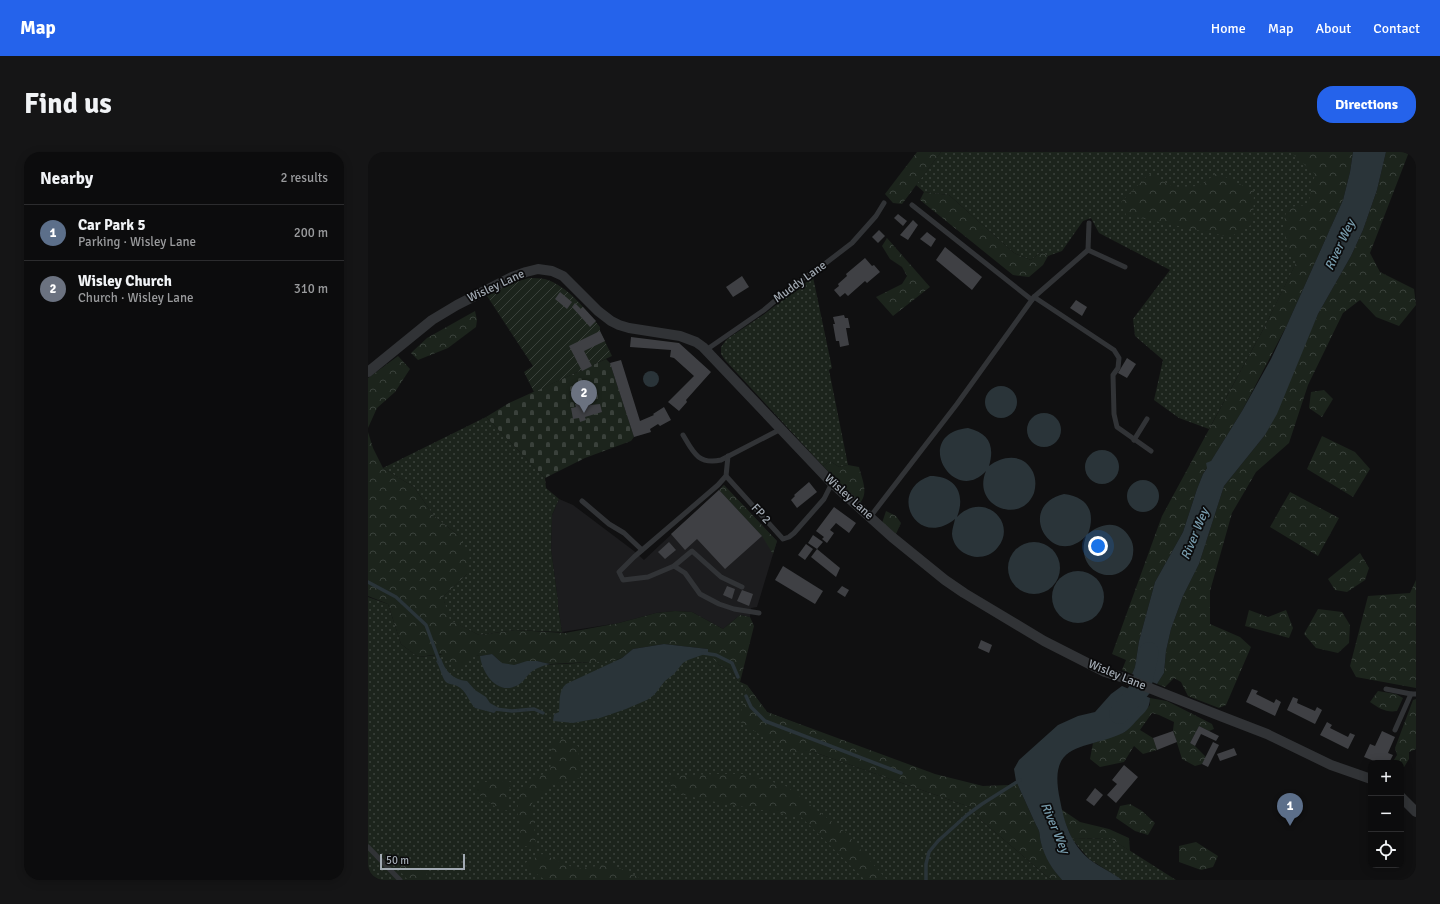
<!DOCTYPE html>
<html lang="en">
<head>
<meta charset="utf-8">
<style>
  :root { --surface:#0c0c0d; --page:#151516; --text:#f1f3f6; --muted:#9a9b9d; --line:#2c2c2e; --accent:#2563eb }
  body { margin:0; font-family:Signika,sans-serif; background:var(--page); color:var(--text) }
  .controls { position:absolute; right:12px; bottom:12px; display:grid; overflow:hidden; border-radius:8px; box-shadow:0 2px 10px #0003 }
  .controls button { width:36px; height:36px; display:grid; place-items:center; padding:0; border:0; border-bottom:1px solid var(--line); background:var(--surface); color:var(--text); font:20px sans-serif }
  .scale { position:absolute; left:12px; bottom:10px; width:85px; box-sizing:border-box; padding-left:4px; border:2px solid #a1a9b2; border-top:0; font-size:11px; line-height:14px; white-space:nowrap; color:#a1a9b2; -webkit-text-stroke:3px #0b0b0c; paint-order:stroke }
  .you { position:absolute; left:730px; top:394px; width:14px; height:14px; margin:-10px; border:3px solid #fff; border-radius:50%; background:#1a73e8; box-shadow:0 0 0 6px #1a73e833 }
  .badge { display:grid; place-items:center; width:26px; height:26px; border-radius:50%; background:var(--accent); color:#fff; font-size:13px; font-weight:700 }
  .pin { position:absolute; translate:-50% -33px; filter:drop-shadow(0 1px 2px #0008) }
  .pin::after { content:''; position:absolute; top:21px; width:14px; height:12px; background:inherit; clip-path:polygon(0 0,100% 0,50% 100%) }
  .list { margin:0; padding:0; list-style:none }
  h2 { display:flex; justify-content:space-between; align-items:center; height:52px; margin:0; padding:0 16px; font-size:17px }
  h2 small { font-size:13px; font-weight:400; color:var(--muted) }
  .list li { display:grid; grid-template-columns:26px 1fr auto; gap:12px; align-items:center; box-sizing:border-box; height:56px; padding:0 16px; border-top:1px solid var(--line) }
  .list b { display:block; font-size:15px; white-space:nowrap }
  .list p { margin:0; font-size:13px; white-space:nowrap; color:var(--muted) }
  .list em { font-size:13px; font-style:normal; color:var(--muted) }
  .icon { flex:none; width:22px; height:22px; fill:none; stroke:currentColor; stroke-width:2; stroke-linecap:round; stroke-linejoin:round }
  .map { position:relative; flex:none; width:1048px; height:728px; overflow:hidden; border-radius:16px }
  header { display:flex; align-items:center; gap:24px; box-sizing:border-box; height:56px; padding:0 20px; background:var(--accent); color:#fff }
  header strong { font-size:19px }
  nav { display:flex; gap:22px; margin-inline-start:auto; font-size:14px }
  .intro { display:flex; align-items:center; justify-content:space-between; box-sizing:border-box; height:96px; padding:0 24px }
  h1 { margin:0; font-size:28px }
  .button { padding:10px 18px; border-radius:16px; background:var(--accent); color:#fff; font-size:14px; font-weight:700 }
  main { display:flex; gap:24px; padding:0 24px }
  aside { flex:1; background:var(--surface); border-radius:16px; box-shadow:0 2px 10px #0003 }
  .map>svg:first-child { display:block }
  .built { fill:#1c1c1e }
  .grass { fill:url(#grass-dots) }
  .forest { fill:url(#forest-crowns) }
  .cemetery { fill:url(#cemetery-stones) }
  .garden { fill:url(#garden-furrows) }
  .water { fill:#2a3439 }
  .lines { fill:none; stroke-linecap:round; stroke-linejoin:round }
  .stream { stroke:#2a3439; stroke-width:3.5 }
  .river { stroke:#2a3439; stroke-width:20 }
  .building { fill:#3f4044 }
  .service { stroke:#313336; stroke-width:5 }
  .minor { stroke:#313336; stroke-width:10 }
  .labels { text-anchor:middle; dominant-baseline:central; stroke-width:3.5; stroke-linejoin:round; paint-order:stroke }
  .street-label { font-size:12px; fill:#a1a9b2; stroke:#0b0b0c }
  .water-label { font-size:13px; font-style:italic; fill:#789cad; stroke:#0b0b0c }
</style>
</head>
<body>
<header>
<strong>Map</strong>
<nav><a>Home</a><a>Map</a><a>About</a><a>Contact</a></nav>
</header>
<div class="intro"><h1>Find us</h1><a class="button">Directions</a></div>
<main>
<aside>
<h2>Nearby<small>2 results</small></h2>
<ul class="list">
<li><span class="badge" style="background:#5c6f8a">1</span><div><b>Car Park 5</b><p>Parking · Wisley Lane</p></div><em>200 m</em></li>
<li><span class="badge" style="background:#6b7280">2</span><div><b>Wisley Church</b><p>Church · Wisley Lane</p></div><em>310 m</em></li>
</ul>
</aside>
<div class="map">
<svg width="1048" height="728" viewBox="0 0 1048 728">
  <defs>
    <pattern id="grass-dots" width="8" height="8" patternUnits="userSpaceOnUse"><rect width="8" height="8" fill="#1c241c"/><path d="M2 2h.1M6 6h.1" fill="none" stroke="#3a413b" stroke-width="1.8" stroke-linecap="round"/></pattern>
    <pattern id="forest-crowns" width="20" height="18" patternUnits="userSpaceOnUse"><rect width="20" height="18" fill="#1c241c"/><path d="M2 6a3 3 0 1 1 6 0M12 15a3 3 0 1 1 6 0" fill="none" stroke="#3a413b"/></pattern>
    <pattern id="cemetery-stones" width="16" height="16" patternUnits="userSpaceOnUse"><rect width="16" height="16" fill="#1c241c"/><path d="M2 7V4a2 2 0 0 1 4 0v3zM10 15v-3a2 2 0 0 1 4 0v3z" fill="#3a413b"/></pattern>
    <pattern id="garden-furrows" width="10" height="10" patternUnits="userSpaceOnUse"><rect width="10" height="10" fill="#1c241c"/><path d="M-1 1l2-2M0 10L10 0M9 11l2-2" fill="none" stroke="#3a413b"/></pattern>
  </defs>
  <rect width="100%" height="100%" fill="#101011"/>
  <polygon class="built" points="356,333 409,389 389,455 383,456 382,465 372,463 355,477 324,460 307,459 288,461 251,471 194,480 190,454 190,449 183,397 184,363 191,347 205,353 266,399 276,408"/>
  <g class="grass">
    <polygon points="573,0 967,0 945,77 896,176 841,277 811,266 786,248 795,208 767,184 765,167 802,118 731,81 723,66 715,69 694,99 680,104 673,100 663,108 646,101 581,43 556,40 548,33"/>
    <polygon points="445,125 464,216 461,218 480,313 471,315 462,309 455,314 357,208 353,202 353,195 359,187 395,163"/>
    <polygon points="118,265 177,326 178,336 191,347 184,363 183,397 190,449 190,454 194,480 147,478 111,483 81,468 75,445 99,422 90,383 66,364 46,335 15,316"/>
    <path d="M 0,445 L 20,452 L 33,492 L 50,505 C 69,503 89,500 108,503 C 122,506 138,512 152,513 C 216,513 277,505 340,497 L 351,513 L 362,517 L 370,529 L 379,533 L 399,560 L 440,576 L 443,599 L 602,655 L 614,669 L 683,728 L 0,728 Z"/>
    <polygon points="742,686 808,728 754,728 721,707 704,687"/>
  </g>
  <g class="forest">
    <polygon points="549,0 573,0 534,52 525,51 517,42"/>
    <polygon points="923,0 985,0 982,20 975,48 919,173 874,259 835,322 829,337 815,380 787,430 771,489 767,515 764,522 754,518 758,508 744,502 794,364 896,176 929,109 921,100 915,75 919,55 940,53 947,22"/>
    <polygon points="1018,0 1041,0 1002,101 1012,120 1046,137 1048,153 1031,174 1008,165 992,148 975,161 940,233 921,291 888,320 864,361 842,439 842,472 872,485 883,495 858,553 851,556 820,544 813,530 806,526 797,535 789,532 796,521 798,499 803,477 815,444 831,412 856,334 897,283 950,162 983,104 995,78 1009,38"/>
    <polygon points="849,21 886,39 885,72 862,85 758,63 753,50 781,22 806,35 831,34"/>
    <polygon points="556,40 581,43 646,101 663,108 673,100 680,104 675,113 661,125 645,123 552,48"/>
    <polygon points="519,86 562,135 525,164 508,145 534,132 539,124 534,115 522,107 514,94"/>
    <polygon points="107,159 109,168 108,175 80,196 50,208 43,201 59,186"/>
    <polygon points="30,204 42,217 27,240 9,256 0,276 0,226"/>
    <polygon points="956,238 965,247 954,265 941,256 943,240"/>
    <polygon points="0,280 5,296 15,316 46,335 66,364 90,383 102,403 99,422 75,445 82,468 111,483 147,478 197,481 251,471 288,461 307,459 324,460 355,477 372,463 382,465 386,474 372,530 370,529 362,517 351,513 340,501 340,497 296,492 265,497 254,506 245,509 182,512 169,509 153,511 146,513 134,511 124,502 112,504 106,503 89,517 73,502 50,505 33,492 20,452 0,444"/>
    <polygon points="954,284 987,300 1002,317 985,345 939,317"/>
    <path d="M 462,309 L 471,315 L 480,313 L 491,315 C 494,327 501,341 492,351 L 455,314 Z"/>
    <polygon points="356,333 409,389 405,402 394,384 351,338"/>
    <polygon points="922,340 971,366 950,404 902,375"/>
    <polygon points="518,359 528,364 533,371 528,382 514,371"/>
    <polygon points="992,401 1001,416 997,428 979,440 967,438 960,427"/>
    <polygon points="1048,428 1048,536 988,525 982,514 1000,444 1042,441"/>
    <polygon points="950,457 974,460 982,473 981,491 970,501 948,496 936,482"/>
    <polygon points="881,458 900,465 918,458 925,476 921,486 877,474"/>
    <path d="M 379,533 L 399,560 L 567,622 L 615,634 L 641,633 L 648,629 L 668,673 C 673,681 671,683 673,691 C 678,705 684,717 694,728 L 683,728 L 614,669 L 602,655 L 443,599 L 431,602 L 417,598 L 409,589 L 397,586 L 371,569 Z"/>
    <path d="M 1010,539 L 1028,542 L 1035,546 L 1029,559 C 1019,561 1010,556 1002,550 Z"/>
    <polygon points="782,546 799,549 844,572 846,577 841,579 831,574 822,591 827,594 838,605 834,612 827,614 814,607 805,578 806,570 791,563 784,561 772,578 785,586 789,598 775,602 766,594 756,610 732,615 722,607 725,591 757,580 782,553"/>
    <polygon points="1048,547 1048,597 1041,600 1041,607 1033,620 1033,611 1024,611 1029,603 1027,596 1045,548"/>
    <polygon points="196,586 210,594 213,626 181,633 164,651 168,696 151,693 153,673 149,660 152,639 164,625 182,621 184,590"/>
    <polygon points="350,622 378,622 418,634 477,680 519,728 497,728 433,665 337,648 305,640 299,624"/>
    <polygon points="126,628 143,630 140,643 140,658 133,659 109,641 109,632"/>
    <polygon points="762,652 774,659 787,671 780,683 767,679 748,666 752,654"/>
    <polygon points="693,657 712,670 741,677 761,686 762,699 742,686 704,687 695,665"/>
    <polygon points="828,690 850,704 845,715 833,718 811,710 811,694"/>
    <polygon points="174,702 209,717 243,712 276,728 177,728 155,712"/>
    <polygon points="37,712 49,713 59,721 57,728 40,728 30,717"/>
  </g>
  <polygon class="cemetery" points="238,207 242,211 266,285 263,289 217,306 177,326 118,265 141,251"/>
  <path class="garden" d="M 161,126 C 166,126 172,126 177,127 C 200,134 217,157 232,175 L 232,179 L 244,204 L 166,240 L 156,220 L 165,214 L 119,144 L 144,131 Z"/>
  <g class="water">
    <polygon points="985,0 1018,0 1009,38 995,78 983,104 950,162 909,262 897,283 856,334 831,412 815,444 803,477 798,499 796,521 789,532 764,522 767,515 771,489 787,430 815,380 829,337 835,322 839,316 838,311 843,309 874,259 903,207 919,173 975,48 982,20"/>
    <circle cx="283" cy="227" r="8"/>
    <circle cx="633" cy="250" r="16"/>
    <circle cx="676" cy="278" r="17"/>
    <path d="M 600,276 C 621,281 627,294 621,314 C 635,303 656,301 665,320 C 668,327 668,334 666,341 C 653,374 603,354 618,319 C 585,355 543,282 600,276 Z"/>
    <circle cx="734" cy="315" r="17"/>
    <path d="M 562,324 C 588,324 598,342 589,365 C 615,338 650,370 630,395 C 625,402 617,405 609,405 C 596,404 585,395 584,382 C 584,377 586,372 587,367 C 549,398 518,339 562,324 Z"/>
    <circle cx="775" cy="344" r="16"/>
    <path d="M 696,342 C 720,345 728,360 720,382 C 734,370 752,368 762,386 C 766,392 766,400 764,407 C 750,438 705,421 718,384 C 684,419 646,354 696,342 Z"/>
    <circle cx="666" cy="416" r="26"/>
    <circle cx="710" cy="445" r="26"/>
    <path d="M 296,492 L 340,497 L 340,501 L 320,508 L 315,511 L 306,522 L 297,529 L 286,543 L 279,548 L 258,557 L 232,566 L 205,571 L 185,569 L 186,562 L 191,560 C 192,550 190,539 198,532 L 254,506 L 265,497 Z"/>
    <path d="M 124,502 L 134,511 L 146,513 L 159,509 L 169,509 L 182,512 C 174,514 168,516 162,521 C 157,526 154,532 148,534 C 129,543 114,521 112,504 Z"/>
    <path d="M 73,506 C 77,519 85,528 99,529 L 107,538 L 118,545 L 122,551 L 131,556 L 126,561 L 107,556 C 100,549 99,539 89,534 C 86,532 80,533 77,529 C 74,525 72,515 68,509 Z"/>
    <path d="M 754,534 L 782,546 C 782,556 777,560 771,566 C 766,571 761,578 755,581 C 716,599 679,588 692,648 C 696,670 703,692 721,707 C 731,715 744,720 754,728 L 694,728 C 684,717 677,706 673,691 C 671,683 673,681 668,673 L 648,629 L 646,617 L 651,608 L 690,573 L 710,564 L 727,560 L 743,542 Z"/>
  </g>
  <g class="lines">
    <g class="stream">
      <polyline points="0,430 28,445 58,473 72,511"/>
      <polyline points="335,501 348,503 364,511 370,525"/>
      <polyline points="378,544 383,555 397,569 533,621"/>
      <polyline points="127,557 144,559 166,557 175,561"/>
      <polyline points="558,728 558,712 561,700 570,689 599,663 614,652 652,628"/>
    </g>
    <polyline class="river" points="751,562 773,536 781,500"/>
  </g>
  <g class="building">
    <polygon points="530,62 539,69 535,74 526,66"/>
    <polygon points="545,68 550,73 540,88 532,83"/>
    <polygon points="511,78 517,84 510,91 504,85"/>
    <polygon points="559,80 568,87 563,95 552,87"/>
    <polygon points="577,95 614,125 604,138 568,108"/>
    <polygon points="497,106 504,114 506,113 512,120 499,131 497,129 480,144 477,141 472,145 466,138 471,134 470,132 479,124 478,122"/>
    <polygon points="374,124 381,135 365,145 358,135"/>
    <polygon points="192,140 204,150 199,157 187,147"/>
    <polygon points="708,148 719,155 714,164 702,156"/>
    <polygon points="207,151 213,157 215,155 228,169 222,175 204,155"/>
    <polygon points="476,163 477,166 480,166 482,176 478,176 481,193 472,195 471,189 468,189 465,172 467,172 465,165"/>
    <polygon points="232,179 237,189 216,199 224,214 214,219 201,194"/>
    <polygon points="263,185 311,191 343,220 318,248 319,250 311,259 300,250 326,224 306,206 302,205 303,198 262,195"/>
    <polygon points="759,206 768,212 759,226 750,221"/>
    <polygon points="253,208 272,269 286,263 285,262 296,255 303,268 292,274 290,272 282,277 283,280 266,285 242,211"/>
    <polygon points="213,251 213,254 232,252 234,260 217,265 218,268 212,270 211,266 205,267 203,256 208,255 207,252"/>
    <polygon points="441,330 449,340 429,356 423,348 427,344 426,343"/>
    <polygon points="351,338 394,384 357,417 329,387 317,398 303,382"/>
    <polygon points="466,355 488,371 481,381 468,371 462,378 466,381 459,391 454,387 456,385 448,379"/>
    <polygon points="445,383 455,390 449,397 440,391"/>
    <polygon points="301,390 308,398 297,407 290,400"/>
    <polygon points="438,392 445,397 437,408 430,403"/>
    <polygon points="449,397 472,416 468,425 443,405"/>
    <polygon points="415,414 455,439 447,452 407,428"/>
    <polygon points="359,434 367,437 364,447 355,443"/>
    <polygon points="474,434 481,438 477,445 469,440"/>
    <polygon points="374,438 385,442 381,454 369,449"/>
    <polygon points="613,488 624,493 621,501 610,496"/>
    <polygon points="884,537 890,539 888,542 906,551 908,547 913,550 907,564 878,550"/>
    <polygon points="925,545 930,547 929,551 947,559 949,555 954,558 947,572 919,558"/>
    <polygon points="959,570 964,573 962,576 980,585 982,581 987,583 980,597 952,583"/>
    <polygon points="831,574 851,584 848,589 833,582 827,594 822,591"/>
    <polygon points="805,579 809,590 789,598 785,586"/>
    <polygon points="1014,579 1027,585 1020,601 1025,603 1021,611 1011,611 996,605 1002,592 1007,594"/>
    <polygon points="845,590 851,593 840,615 834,612"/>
    <polygon points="866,596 869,603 852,609 849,602"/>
    <polygon points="756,613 770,625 748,651 739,643 749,632 744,628"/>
    <polygon points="727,636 735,643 726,654 718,648"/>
  </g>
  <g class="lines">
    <g class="service">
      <polyline points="544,53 664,148"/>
      <polyline points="720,98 721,71"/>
      <polyline points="666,145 746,198 751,206 750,216 745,223 746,262 749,275 783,299"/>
      <polyline points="338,198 396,158 427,132 454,114 484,91 508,64 516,51"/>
      <path d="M 315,283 C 325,300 330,313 353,308 L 413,277"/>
      <polyline points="766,288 779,267"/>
      <polyline points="360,304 358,324 350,333 266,405 251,420 255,428 280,425 306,414 317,421 332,442 351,452 366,457 391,461"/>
      <polyline points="358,324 415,387 421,385 426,381 456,347 464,331"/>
      <polyline points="214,349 241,372 256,381 274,398"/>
      <polyline points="502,365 589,252 666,145 720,98 757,115"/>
      <polyline points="306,414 324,399 353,425 374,435"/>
      <polyline points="1018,537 1043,542"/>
      <polyline points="1027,578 1043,542 1048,542"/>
      <polyline points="0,695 32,728"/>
    </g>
    <g class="minor">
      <polyline points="0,220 64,168 89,153 144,125 158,120 170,117 184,119 195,124 230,159 243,169 251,173 261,176 312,184 328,190 335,195 464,331 524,385 577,428 596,441 676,489 737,520 756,526 855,565 899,582 963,613 1003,627"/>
      <polyline points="1033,645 1048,660"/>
    </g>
  </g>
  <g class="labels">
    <g class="street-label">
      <text transform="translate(432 130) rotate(-36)">Muddy Lane</text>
      <text transform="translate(128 134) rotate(-25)">Wisley Lane</text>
      <text transform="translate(481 345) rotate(42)">Wisley Lane</text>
      <text transform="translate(393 362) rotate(47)">FP 2</text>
      <text transform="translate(749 523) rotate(22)">Wisley Lane</text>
    </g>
    <g class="water-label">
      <text transform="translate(972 93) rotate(-65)">River Wey</text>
      <text transform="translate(827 382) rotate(-68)">River Wey</text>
      <text transform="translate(687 676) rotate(67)">River Wey</text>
    </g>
  </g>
</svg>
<div class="controls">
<button>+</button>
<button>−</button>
<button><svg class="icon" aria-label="locate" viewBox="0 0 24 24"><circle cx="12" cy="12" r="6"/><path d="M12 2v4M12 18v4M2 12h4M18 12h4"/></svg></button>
</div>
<div class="scale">50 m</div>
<div class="you"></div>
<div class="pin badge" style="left:922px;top:674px;background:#5c6f8a">1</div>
<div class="pin badge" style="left:216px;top:261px;background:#6b7280">2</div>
</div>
</main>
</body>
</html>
